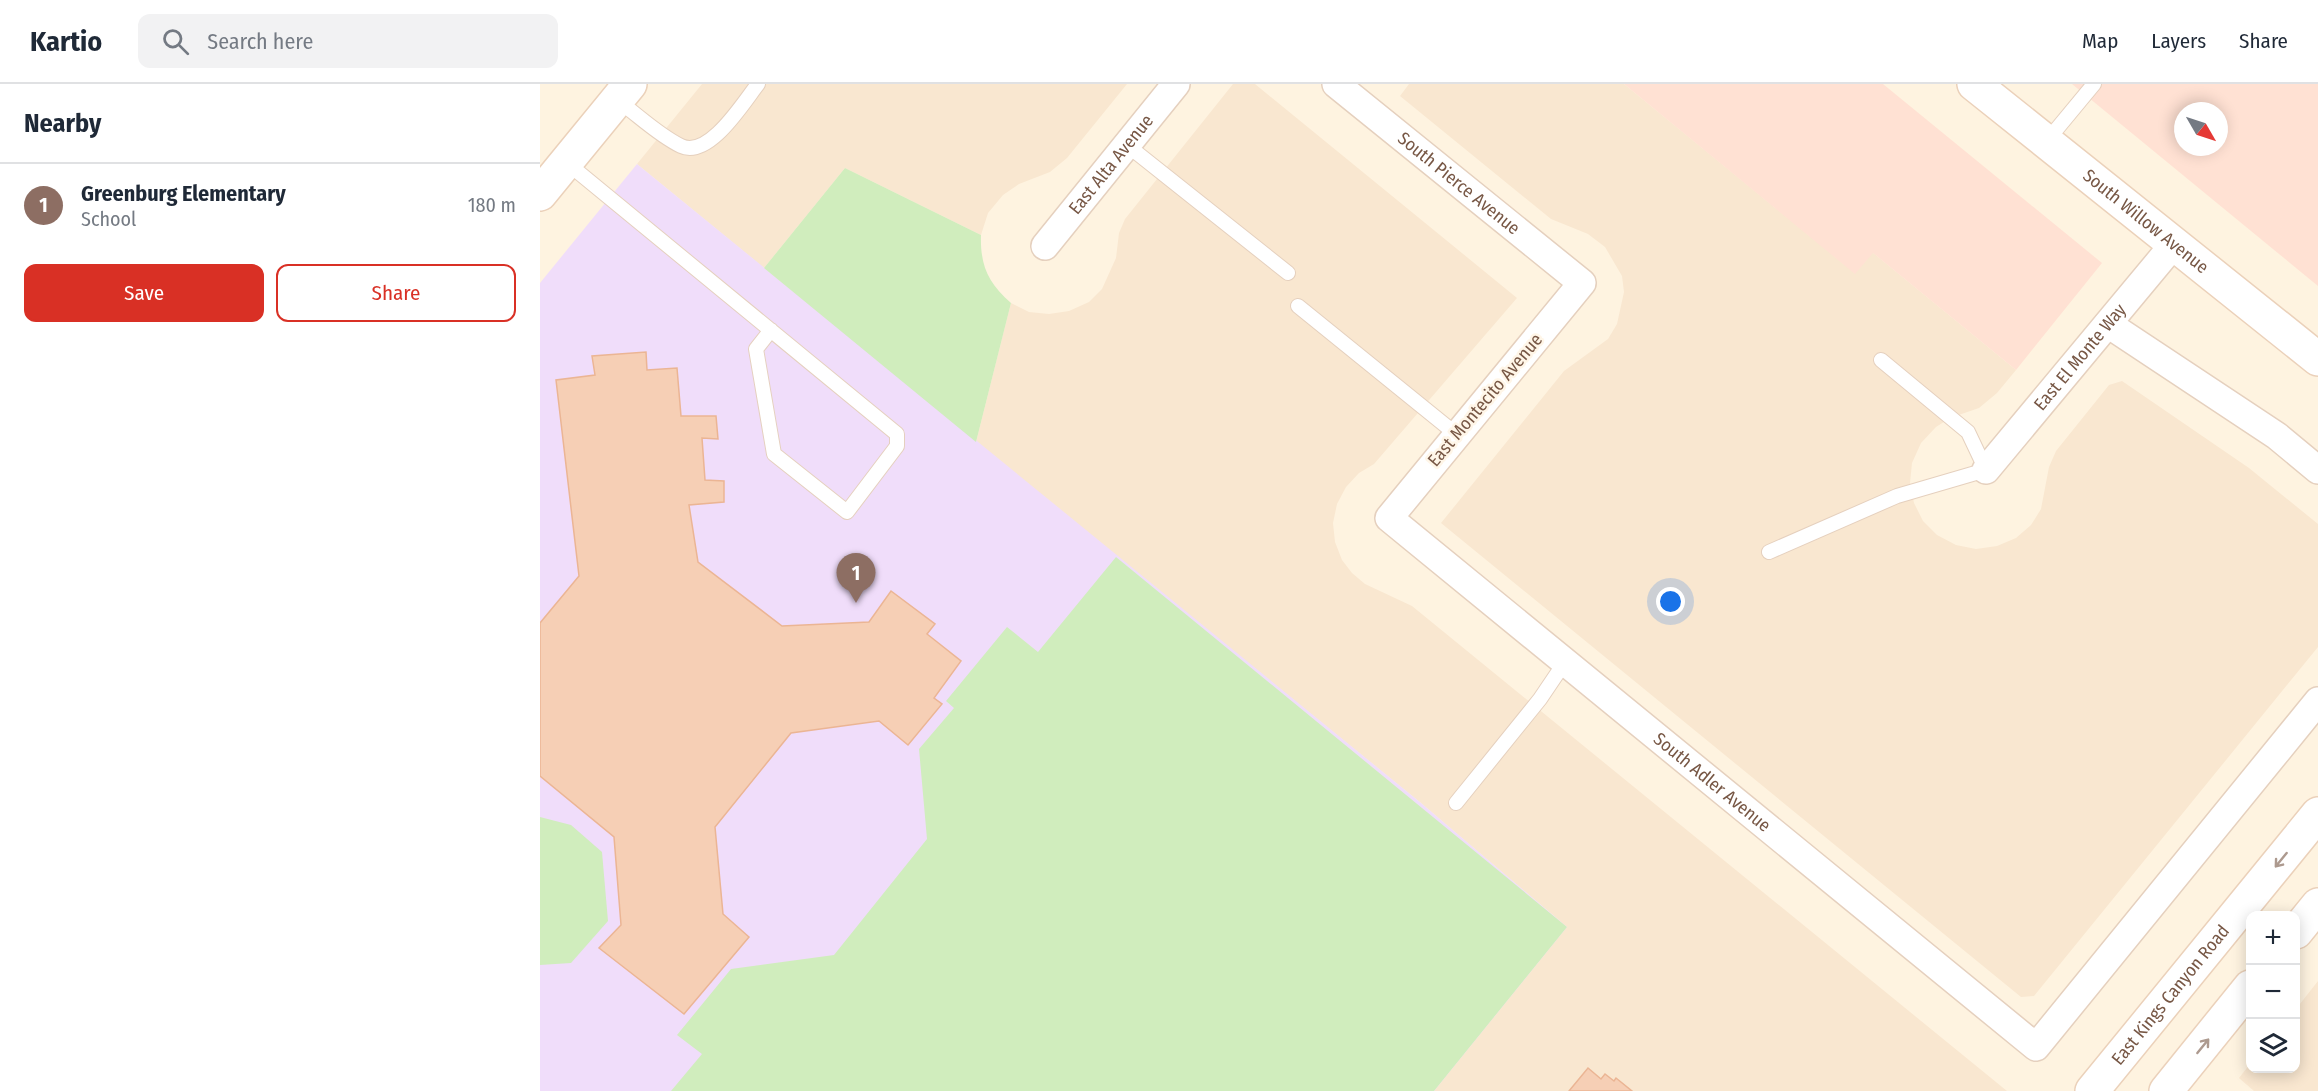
<!DOCTYPE html>
<html lang="en">
<head>
<meta charset="utf-8">
<style>
  :root { --surface:#fff; --page:#f2f2f3; --text:#1f2937; --muted:#747a83; --line:#e0e1e3; --accent:#d93025 }
  body { margin:0; font-family:"Fira Sans Condensed",sans-serif; background:var(--page); color:var(--text) }
  .controls { position:absolute; right:18px; bottom:18px; display:grid; overflow:hidden; border-radius:12px; box-shadow:0 3px 15px #0003 }
  .controls button { width:54px; height:54px; display:grid; place-items:center; padding:0; border:0; border-bottom:2px solid var(--line); background:var(--surface); color:var(--text); font:30px sans-serif }
  .compass { position:absolute; left:1634px; top:18px; width:54px; height:54px; border-radius:50%; background:var(--surface); box-shadow:0 3px 15px #0003; rotate:129deg }
  .you { position:absolute; left:1131px; top:518px; width:21px; height:21px; margin:-15px; border:4px solid #fff; border-radius:50%; background:#1a73e8; box-shadow:0 0 0 9px #1a73e833 }
  .badge { display:grid; place-items:center; width:39px; height:39px; border-radius:50%; background:var(--accent); color:#fff; font-size:20px; font-weight:700 }
  .pin { position:absolute; translate:-50% -50px; filter:drop-shadow(0 2px 3px #0008) }
  .pin::after { content:''; position:absolute; top:32px; width:21px; height:18px; background:inherit; clip-path:polygon(0 0,100% 0,50% 100%) }
  .list { margin:0; padding:0; list-style:none }
  h2 { display:flex; justify-content:space-between; align-items:center; height:78px; margin:0; padding:0 24px; font-size:26px }
  h2 small { font-size:20px; font-weight:400; color:var(--muted) }
  .list li { display:grid; grid-template-columns:39px 1fr auto; gap:18px; align-items:center; box-sizing:border-box; height:84px; padding:0 24px; border-top:2px solid var(--line) }
  .list b { display:block; font-size:22px; white-space:nowrap }
  .list p { margin:0; font-size:20px; white-space:nowrap; color:var(--muted) }
  .list em { font-size:20px; font-style:normal; color:var(--muted) }
  .actions { display:flex; gap:12px; padding:18px 24px }
  .actions a { flex:1; padding:14px 0; border:2px solid var(--accent); border-radius:12px; text-align:center; font-size:21px; color:var(--accent) }
  .actions .main { background:var(--accent); color:#fff }
  .icon { flex:none; width:33px; height:33px; fill:none; stroke:currentColor; stroke-width:2; stroke-linecap:round; stroke-linejoin:round }
  .map { position:relative; flex:none; width:1778px; height:1007px; overflow:hidden }
  header { display:flex; align-items:center; gap:36px; box-sizing:border-box; height:84px; padding:0 30px; background:var(--surface); border-bottom:2px solid var(--line) }
  header strong { font-size:28px }
  nav { display:flex; gap:33px; margin-inline-start:auto; font-size:21px }
  .search { width:420px; height:54px; background:var(--page); display:flex; align-items:center; gap:15px; box-sizing:border-box; padding:0 21px; border-radius:12px; color:var(--muted); font-size:22px }
  main { display:flex }
  aside { flex:1; background:var(--surface) }
  .map>svg:first-child { display:block }
  .residential { fill:#f9e7d0 }
  .commercial { fill:#ffe1d3; fill-rule:evenodd }
  .education { fill:#f0ddfa }
  .green { fill:#d0edbd }
  .building { fill:#f6cfb5; stroke:#ebb594; stroke-width:1.5 }
  .lines { fill:none; stroke-linecap:round; stroke-linejoin:round }
  .lane-casing { stroke:#e5d0be; stroke-width:16 }
  .street-casing { stroke:#e5d0be; stroke-width:30 }
  .secondary-casing { stroke:#ebd1ba; stroke-width:36 }
  .lane { stroke:#fff; stroke-width:14 }
  .street { stroke:#fff; stroke-width:27 }
  .secondary { stroke:#fff; stroke-width:33 }
  .oneway { stroke:#ad9a8f }
  .labels { text-anchor:middle; dominant-baseline:central; stroke-width:5; stroke-linejoin:round; paint-order:stroke }
  .street-label { font-size:18px; fill:#775745; stroke:#fff6e8 }
</style>
</head>
<body>
<header>
<strong>Kartio</strong>
<div class="search"><svg class="icon" aria-label="search" viewBox="0 0 24 24"><circle cx="10" cy="10" r="6"/><path d="M15 15l6 6"/></svg>Search here</div>
<nav><a>Map</a><a>Layers</a><a>Share</a></nav>
</header>
<main>
<aside>
<h2>Nearby<small></small></h2>
<ul class="list">
<li><span class="badge" style="background:#8d6e63">1</span><div><b>Greenburg Elementary</b><p>School</p></div><em>180 m</em></li>
</ul>
<div class="actions"><a class="main">Save</a><a>Share</a></div>
</aside>
<div class="map">
<svg width="1778" height="1007" viewBox="0 0 1778 1007">
  <rect width="100%" height="100%" fill="#fef3e0"/>
  <g class="residential">
    <polygon points="162,0 587,0 527,74 510,88 479,100 463,111 448,129 441,151 305,84 224,184 97,80"/>
    <polygon points="693,0 715,0 977,214 834,380 819,389 806,403 797,420 793,439 795,458 802,476 812,489 825,500 872,522 1467,1007 894,1007 1027,843 881,719 436,358 471,219 489,228 509,230 529,227 549,218 562,205 576,174 579,149 585,135"/>
    <polygon points="869,0 1084,0 1315,189 1332,168 1476,286 1457,309 1439,324 1410,334 1396,343 1381,359 1372,379 1370,399 1374,419 1383,437 1397,451 1416,461 1436,465 1457,462 1476,454 1491,441 1501,425 1509,383 1516,367 1569,301 1582,297 1709,384 1778,440 1778,563 1494,912 1481,913 901,439 1024,287 1068,255 1077,240 1084,208 1082,192 1065,163 1048,150 1011,135 860,12"/>
    <polygon points="1778,897 1778,1007 1714,1007 1699,994 1710,980 1710,984 1756,984 1756,925"/>
  </g>
  <g class="commercial">
    <polygon points="1084,0 1343,0 1562,179 1476,286 1333,169 1315,190"/>
    <path d="M 1532,0 L 1778,0 L 1778,202 ZM 1643,27 L 1679,27 L 1679,63 L 1643,63 Z"/>
  </g>
  <polygon class="education" points="97,80 881,719 1027,843 894,1007 0,1007 0,199"/>
  <g class="green">
    <path d="M 305,84 L 441,151 C 440,181 448,199 471,219 L 436,358 L 224,184 Z"/>
    <polygon points="576,473 1027,843 894,1007 131,1007 162,970 137,951 191,885 294,871 387,755 379,665 414,624 406,617 467,543 498,568"/>
    <polygon points="0,733 31,741 62,768 68,837 31,879 0,881"/>
  </g>
  <g class="building">
    <polygon points="106,268 107,286 137,284 141,332 176,332 178,355 162,354 165,396 184,397 184,418 149,421 158,478 242,542 329,538 351,507 395,540 387,550 421,577 394,614 402,620 368,661 339,637 251,649 175,743 183,830 209,853 144,930 59,864 81,841 74,753 0,692 0,539 39,492 16,296 55,291 52,272"/>
    <polygon points="1048,984 1061,995 1065,990 1074,997 1076,994 1092,1007 1029,1007"/>
  </g>
  <g class="lines">
    <defs>
      <g id="lane">
        <path d="M 77,16 C 97,30 118,51 141,62 C 169,75 203,19 218,0"/>
        <polyline points="1506,58 1554,0"/>
        <polyline points="587,61 748,189"/>
        <polyline points="26,78 357,350 357,362 307,428 234,370 216,265 231,246"/>
        <polyline points="758,222 916,350"/>
        <polyline points="1229,468 1357,412 1446,386 1428,348 1341,276"/>
        <polyline points="916,719 1000,615 1025,578"/>
      </g>
      <g id="street">
        <path id="s1" d="M 796,0 L 1042,199 L 849,434 L 1496,963 L 1778,617"/>
        <path id="s2" d="M 505,162 L 636,0"/>
        <polyline points="1568,240 1737,352 1778,386"/>
        <path id="s3" d="M 1446,386 L 1634,160"/>
      </g>
      <g id="secondary">
        <path id="s4" d="M 1434,0 L 1778,275"/>
        <polyline points="0,110 90,0"/>
        <polyline points="1756,848 1778,821"/>
        <path id="s5" d="M 1552,1007 L 1778,730"/>
        <polyline points="1626,1007 1710,903"/>
      </g>
    </defs>
    <use href="#lane" class="lane-casing"/>
    <use href="#street" class="street-casing"/>
    <use href="#secondary" class="secondary-casing"/>
    <use href="#lane" class="lane"/>
    <use href="#street" class="street"/>
    <use href="#secondary" class="secondary"/>
  </g>
  <defs><path id="oneway-shaft" d="M-6 0H5M1.5-3L5.5 0L1.5 3" fill="none" stroke-width="1.6" stroke-linecap="round" stroke-linejoin="round" transform="scale(1.5)"/></defs>
  <g class="oneway">
    <use href="#oneway-shaft" transform="translate(1741 776) rotate(129)"/>
    <use href="#oneway-shaft" transform="translate(1663 962) rotate(-51)"/>
  </g>
  <g class="labels">
    <g class="street-label">
      <text stroke="none"><textPath href="#s2" startOffset="105">East Alta Avenue</textPath></text>
      <text stroke="none"><textPath href="#s1" startOffset="158">South Pierce Avenue</textPath></text>
      <text stroke="none"><textPath href="#s4" startOffset="220">South Willow Avenue</textPath></text>
      <text stroke="none"><textPath href="#s3" startOffset="147">East El Monte Way</textPath></text>
      <text transform="translate(945 316) rotate(-50)">East Montecito Avenue</text>
      <text stroke="none"><textPath href="#s1" startOffset="1038">South Adler Avenue</textPath></text>
      <text stroke="none"><textPath href="#s5" startOffset="124">East Kings Canyon Road</textPath></text>
    </g>
  </g>
</svg>
<div class="controls">
<button>+</button>
<button>−</button>
<button><svg class="icon" aria-label="layers" viewBox="0 0 24 24"><path d="M12 4l9 5-9 5-9-5zM3 14l9 5 9-5"/></svg></button>
</div>
<svg class="compass" viewBox="-18 -18 36 36"><path d="M0-13l5 13h-10z" fill="#e53935"/><path d="M0 13l5-13h-10z" fill="#747a83"/></svg>
<div class="you"></div>
<div class="pin badge" style="left:316px;top:519px;background:#8d6e63">1</div>
</div>
</main>
</body>
</html>
